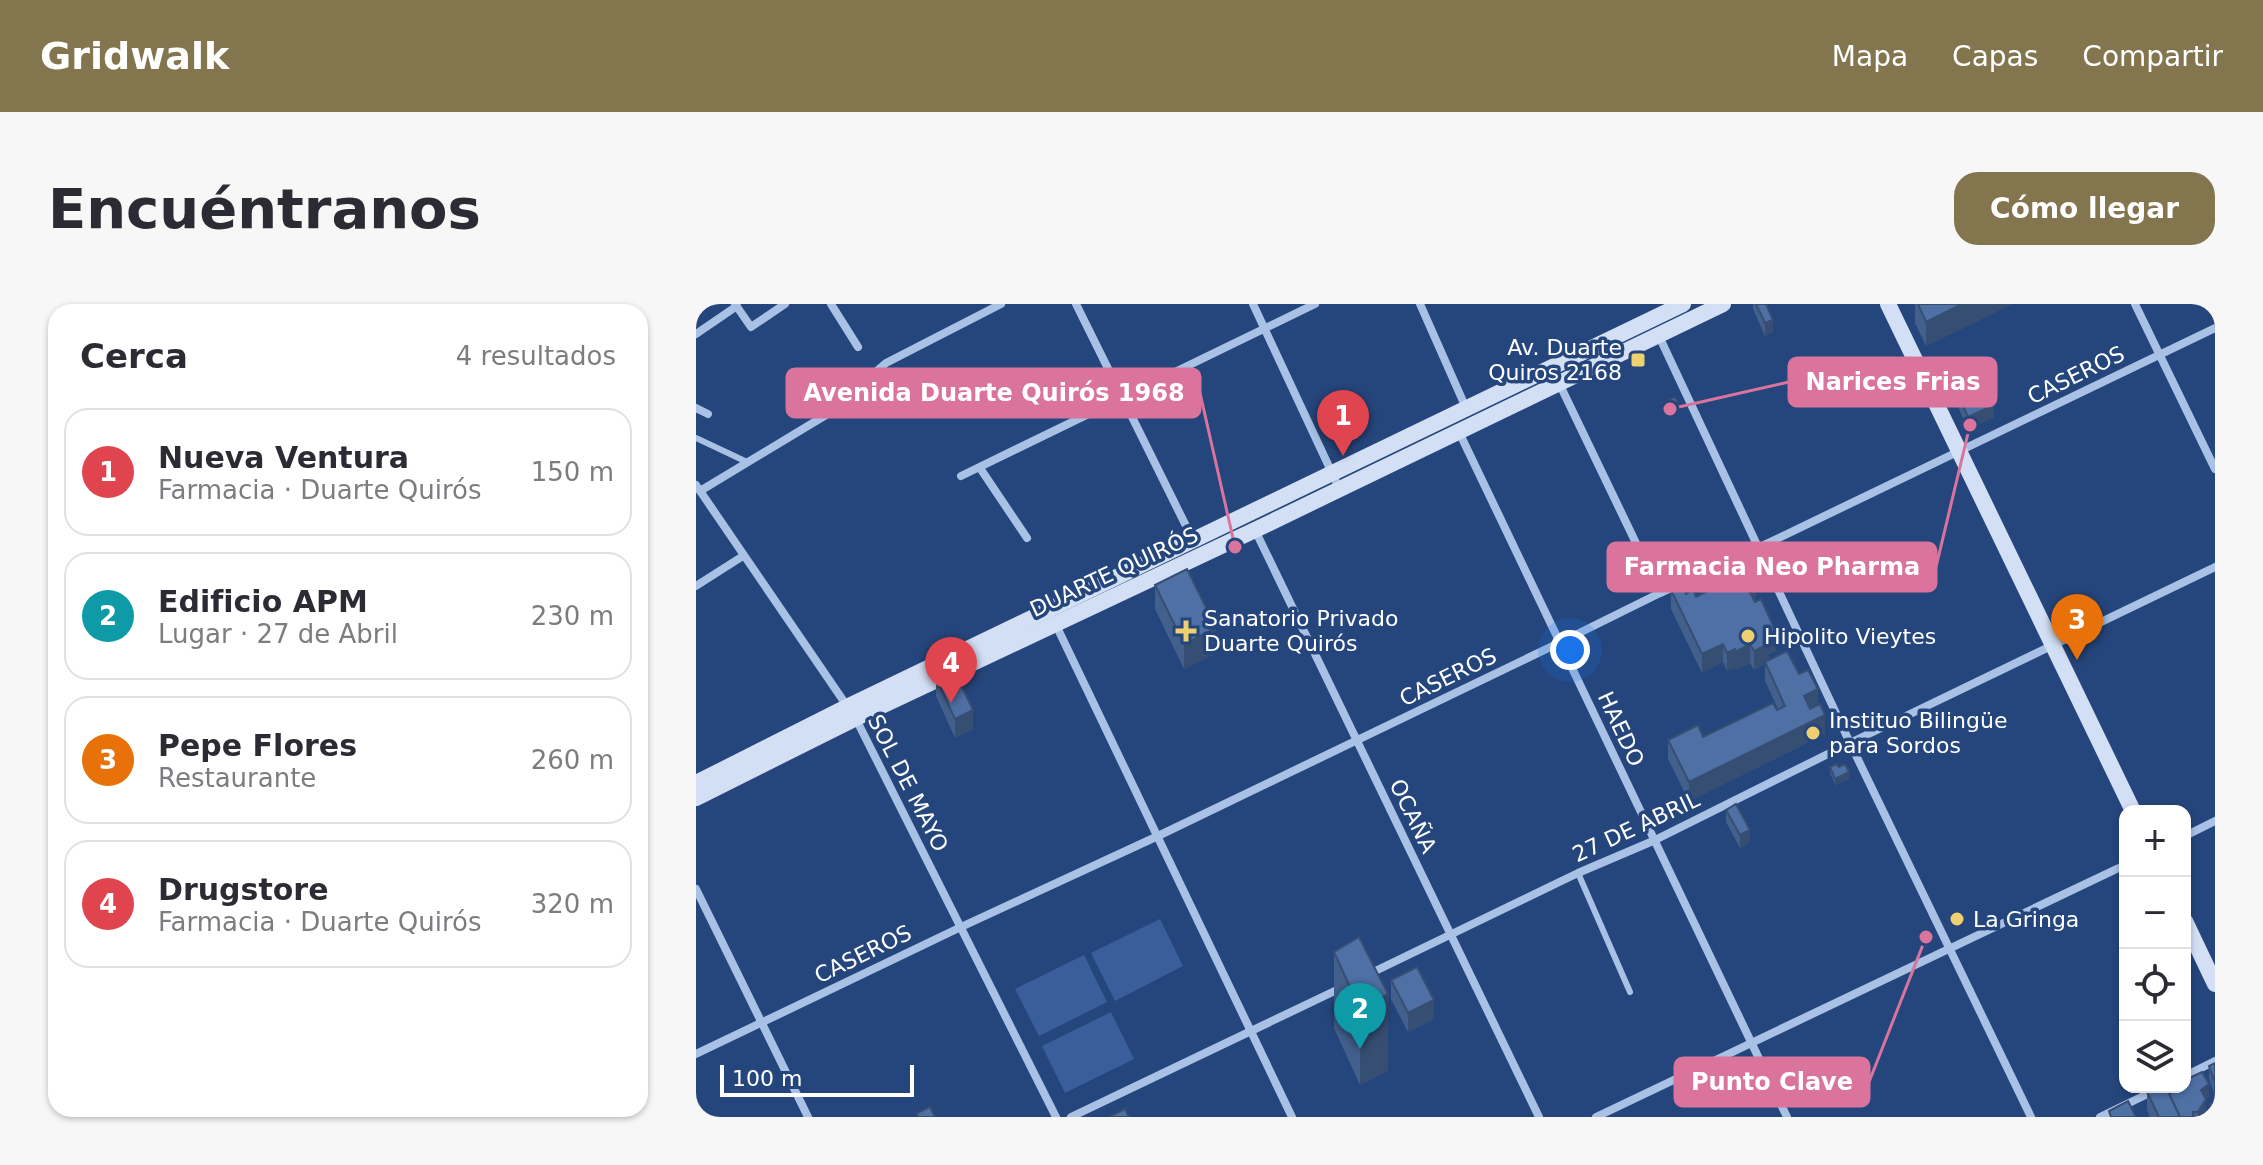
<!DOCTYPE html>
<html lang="es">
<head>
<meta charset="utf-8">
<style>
  :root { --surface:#fff; --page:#f7f7f7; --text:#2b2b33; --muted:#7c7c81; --line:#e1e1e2; --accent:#83764e }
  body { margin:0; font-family:"DejaVu Sans",sans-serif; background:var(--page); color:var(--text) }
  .controls { position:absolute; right:24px; bottom:24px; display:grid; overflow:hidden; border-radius:16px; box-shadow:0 2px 6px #0004 }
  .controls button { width:72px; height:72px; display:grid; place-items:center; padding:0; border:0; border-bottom:2px solid var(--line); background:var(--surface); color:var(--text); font:40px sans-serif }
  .scale { position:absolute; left:24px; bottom:20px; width:194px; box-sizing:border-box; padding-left:8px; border:4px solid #fff; border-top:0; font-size:22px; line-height:28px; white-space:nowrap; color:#fff; -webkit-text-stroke:6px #25467c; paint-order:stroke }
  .you { position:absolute; left:874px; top:346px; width:28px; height:28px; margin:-20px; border:6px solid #fff; border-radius:50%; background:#1a73e8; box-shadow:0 0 0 12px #1a73e833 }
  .badge { display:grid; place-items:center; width:52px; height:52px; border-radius:50%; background:var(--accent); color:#fff; font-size:26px; font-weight:700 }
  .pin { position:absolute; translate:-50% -66px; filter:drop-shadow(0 2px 4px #0008) }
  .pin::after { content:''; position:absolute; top:42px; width:28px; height:24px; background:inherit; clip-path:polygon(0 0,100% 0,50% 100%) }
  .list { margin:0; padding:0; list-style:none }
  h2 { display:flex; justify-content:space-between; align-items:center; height:104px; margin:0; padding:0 32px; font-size:34px }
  h2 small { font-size:26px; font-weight:400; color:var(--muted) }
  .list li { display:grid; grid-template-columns:52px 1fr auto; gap:24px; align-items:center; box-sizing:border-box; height:128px; margin:0 16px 16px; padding:0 16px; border:2px solid var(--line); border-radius:24px }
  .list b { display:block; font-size:30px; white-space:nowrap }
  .list p { margin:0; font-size:26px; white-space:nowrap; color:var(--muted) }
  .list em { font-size:26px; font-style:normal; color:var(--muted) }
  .icon { flex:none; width:44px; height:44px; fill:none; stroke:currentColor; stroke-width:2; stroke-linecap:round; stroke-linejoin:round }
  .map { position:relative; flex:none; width:1519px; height:813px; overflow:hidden; border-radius:24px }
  header { display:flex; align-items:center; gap:48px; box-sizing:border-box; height:112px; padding:0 40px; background:var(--accent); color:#fff }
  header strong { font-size:38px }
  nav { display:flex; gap:44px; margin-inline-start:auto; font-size:28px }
  .intro { display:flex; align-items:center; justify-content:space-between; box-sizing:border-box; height:192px; padding:0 48px }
  h1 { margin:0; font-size:56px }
  .button { padding:20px 36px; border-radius:24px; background:var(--accent); color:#fff; font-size:28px; font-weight:700 }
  main { display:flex; gap:48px; padding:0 48px }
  aside { flex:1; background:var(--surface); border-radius:24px; box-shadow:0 2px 6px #0004 }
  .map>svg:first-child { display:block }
  .pitch { fill:#395e99 }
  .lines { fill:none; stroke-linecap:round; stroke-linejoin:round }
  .lane { stroke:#a9c1e5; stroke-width:6 }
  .street { stroke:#a9c1e5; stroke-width:8 }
  .secondary { stroke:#d3dff4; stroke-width:16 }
  .wall { fill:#43608d }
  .shaded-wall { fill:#374e73 }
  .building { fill:#4e70a4; stroke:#374e73; stroke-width:2 }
  .poi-dot { fill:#eed16e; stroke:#25467c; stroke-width:3 }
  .labels { text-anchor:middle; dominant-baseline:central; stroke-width:7; stroke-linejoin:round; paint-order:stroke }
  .poi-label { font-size:22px; fill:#fff; stroke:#25467c; text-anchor:start }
  .street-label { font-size:22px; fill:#fff; stroke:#25467c }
  .leader { fill:none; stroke:#da749d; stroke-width:3 }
  .callout-dot { fill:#da749d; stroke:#25467c; stroke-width:3 }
  .callout { fill:#da749d; stroke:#da749d; stroke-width:3 }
  .callout-label { font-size:24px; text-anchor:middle; font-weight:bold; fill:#fff }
</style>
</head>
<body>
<header>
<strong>Gridwalk</strong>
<nav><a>Mapa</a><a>Capas</a><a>Compartir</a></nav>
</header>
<div class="intro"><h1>Encuéntranos</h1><a class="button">Cómo llegar</a></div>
<main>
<aside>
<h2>Cerca<small>4 resultados</small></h2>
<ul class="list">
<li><span class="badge" style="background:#e0444e">1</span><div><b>Nueva Ventura</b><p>Farmacia · Duarte Quirós</p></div><em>150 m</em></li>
<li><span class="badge" style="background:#0f9aa8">2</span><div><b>Edificio APM</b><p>Lugar · 27 de Abril</p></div><em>230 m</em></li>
<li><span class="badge" style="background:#e8710a">3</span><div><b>Pepe Flores</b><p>Restaurante</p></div><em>260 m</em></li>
<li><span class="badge" style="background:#e0444e">4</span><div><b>Drugstore</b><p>Farmacia · Duarte Quirós</p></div><em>320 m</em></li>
</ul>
</aside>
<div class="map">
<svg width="1519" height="813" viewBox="0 0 1519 813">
  <rect width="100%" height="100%" fill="#25467c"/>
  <g class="pitch">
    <polygon points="464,615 487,662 419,697 395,649"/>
    <polygon points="388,651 411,698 343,732 319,685"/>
    <polygon points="415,708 438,755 369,789 346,742"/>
  </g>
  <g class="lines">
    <g class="lane">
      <polyline points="0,134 51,158"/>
      <polyline points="882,569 934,688"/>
    </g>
    <g class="street">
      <polyline points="39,0 55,23 89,0"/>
      <polyline points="135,0 162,43"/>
      <polyline points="380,0 497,236"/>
      <polyline points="557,0 643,184"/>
      <polyline points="724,0 770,104"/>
      <polyline points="1439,0 1519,165"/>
      <polyline points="0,3 4,0"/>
      <polyline points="0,30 41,2"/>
      <polyline points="962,30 1154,439 1335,813"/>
      <polyline points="863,79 964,289"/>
      <polyline points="0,104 12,110"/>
      <polyline points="763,128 1091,813"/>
      <polyline points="284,164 331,234"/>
      <polyline points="265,172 619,0"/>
      <polyline points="0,181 151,402"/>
      <polyline points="4,187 130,111 190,59 305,0"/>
      <polyline points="559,226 843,813"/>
      <polyline points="0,282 47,252"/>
      <polyline points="359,319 596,813"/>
      <polyline points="159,413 360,813"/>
      <polyline points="1489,532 1519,517"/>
      <polyline points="0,585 112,813"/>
      <polyline points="671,671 882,569 957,537 1154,439 1519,263"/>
      <polyline points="0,750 265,623 462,532 865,338 964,289 1064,243 1519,24"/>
      <polyline points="1489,772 1519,757"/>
      <polyline points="375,813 645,684"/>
      <polyline points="900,813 1429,561"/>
      <polyline points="1404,813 1466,783"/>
    </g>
    <g class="secondary">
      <polyline points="1192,0 1437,507"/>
      <polyline points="0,479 151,403 987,0"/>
      <polyline points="0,494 160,414 559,226 1027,0"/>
      <polyline points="1489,617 1519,680"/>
    </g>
  </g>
  <g class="wall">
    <polygon points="1057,0 1070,0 1077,28 1069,32 1057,5"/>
    <polygon points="1219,0 1316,0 1230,42 1219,19"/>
    <polygon points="1278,87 1298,113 1272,125 1262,103 1262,90"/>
    <polygon points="1005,271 1060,298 1080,347 1073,350 1073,356 1103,370 1122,401 1129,430 993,497 972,455 972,436 1007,433 1082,405 1069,377 1069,360 1058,366 1054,359 1039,366 1039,364 1031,367 1027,358 1006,369 975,305 975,286 1000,293 1005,291"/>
    <polygon points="459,281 520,349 488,365 459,305"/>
    <polygon points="240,374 277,425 259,434 240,392"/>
    <polygon points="1134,463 1153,475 1139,481 1134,469"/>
    <polygon points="1030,506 1054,538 1044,544 1030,518"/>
    <polygon points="663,633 692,766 664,781 638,724 638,648"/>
    <polygon points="695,676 738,715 712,728 695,695"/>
    <polygon points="1519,759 1518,789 1513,775 1513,762"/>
    <polygon points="1483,783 1489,783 1513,793 1510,795 1510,808 1507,813 1454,813 1451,806 1451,788 1473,790 1483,784"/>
    <polygon points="1513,801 1519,813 1513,813"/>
  </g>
  <g class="shaded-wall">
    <polygon points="1266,0 1316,0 1230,42 1230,18"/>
    <polygon points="1077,16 1077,28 1069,32 1069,19"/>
    <polygon points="982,99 982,106 969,112 969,105"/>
    <polygon points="1298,101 1298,113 1272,125 1272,113"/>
    <polygon points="1060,284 1060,302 1053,287"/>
    <polygon points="520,324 520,349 488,365 488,340"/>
    <polygon points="1080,328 1080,347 1073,350 1073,358 1058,366 1058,347 1072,332"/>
    <polygon points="1027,340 1027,358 1006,369 1006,350"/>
    <polygon points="1054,340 1054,359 1039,366 1039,348"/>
    <polygon points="1039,345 1039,364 1031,367 1031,349"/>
    <polygon points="1122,385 1122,404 1108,411 1108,392"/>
    <polygon points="277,406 277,425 259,434 259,415"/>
    <polygon points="1129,411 1129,430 993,497 993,478"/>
    <polygon points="1153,468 1153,475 1139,481 1139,475"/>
    <polygon points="1054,526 1054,538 1044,544 1044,531"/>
    <polygon points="692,690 692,766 664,781 664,705"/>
    <polygon points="738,696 738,715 712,728 712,709"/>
    <polygon points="1513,780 1513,793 1505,799 1505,786"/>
    <polygon points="1510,795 1510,808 1507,813 1502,813 1502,808"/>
  </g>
  <g class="building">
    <polygon points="1060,0 1070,0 1077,16 1069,19"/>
    <polygon points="1222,0 1266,0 1230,18"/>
    <polygon points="1290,82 1298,101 1272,113 1262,90 1277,84 1278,87"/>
    <polygon points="979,93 982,99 969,105 966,99"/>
    <polygon points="1045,252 1060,284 1053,287 1059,298 1065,295 1080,328 1072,332 1073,340 1058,347 1054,340 1039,348 1039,345 1031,349 1027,340 1006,350 975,286 986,281 990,290 997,286 1000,293 1012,287 1005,271"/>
    <polygon points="491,265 520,324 488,340 459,281"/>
    <polygon points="1091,347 1103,370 1112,366 1122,385 1108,392 1114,405 1124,400 1129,411 993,478 972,436 1002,421 1007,433 1077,399 1081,406 1089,402 1069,358"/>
    <polygon points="258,366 277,406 259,415 240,374"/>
    <polygon points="1140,460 1143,463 1149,460 1153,468 1139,475 1134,463"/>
    <polygon points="1040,500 1054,526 1044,531 1030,506"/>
    <polygon points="663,633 692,690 664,705 638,648"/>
    <polygon points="721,663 738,696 712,709 695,676"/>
    <polygon points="1519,759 1519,776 1518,776 1513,762"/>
    <polygon points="1506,768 1513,780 1505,786 1510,795 1502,808 1497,808 1497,813 1484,813 1473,790 1485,783 1489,783 1489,776"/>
    <polygon points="1463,783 1470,783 1484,813 1463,813 1451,788"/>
    <polygon points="1432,797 1440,813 1415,813 1413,807"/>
    <polygon points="1519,798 1519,812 1513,801"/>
    <polygon points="234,803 239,813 222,813 221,809"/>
    <polygon points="429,805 433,813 416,813 415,812"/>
  </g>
  <g class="poi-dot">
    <rect x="934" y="48" width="16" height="16" rx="4"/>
    <path d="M486 315h8v8h8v8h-8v8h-8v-8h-8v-8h8z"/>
    <circle cx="1052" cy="332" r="8"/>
    <circle cx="1117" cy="429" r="8"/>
    <circle cx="1261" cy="615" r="8"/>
  </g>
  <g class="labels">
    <g class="poi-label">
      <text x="926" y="43" text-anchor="end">Av. Duarte<tspan x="926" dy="25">Quiros 2168</tspan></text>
      <text x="508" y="314">Sanatorio Privado<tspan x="508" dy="25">Duarte Quirós</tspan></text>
      <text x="1068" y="332">Hipolito Vieytes</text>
      <text x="1133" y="416">Instituo Bilingüe<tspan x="1133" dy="25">para Sordos</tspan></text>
      <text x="1277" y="615">La Gringa</text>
    </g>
    <g class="street-label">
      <text transform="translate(1380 71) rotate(-26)">CASEROS</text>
      <text transform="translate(418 268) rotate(-25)">DUARTE QUIRÓS</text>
      <text transform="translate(752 373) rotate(-26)">CASEROS</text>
      <text transform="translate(925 425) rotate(65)">HAEDO</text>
      <text transform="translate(212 479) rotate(63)">SOL DE MAYO</text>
      <text transform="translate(717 512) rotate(64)">OCAÑA</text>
      <text transform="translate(940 523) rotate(-25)">27 DE ABRIL</text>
      <text transform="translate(167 650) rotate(-26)">CASEROS</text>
    </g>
  </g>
  <path class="leader" d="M974 105L1093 78M539 243L504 89M1274 121L1240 263M1230 633L1173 778"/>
  <g class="callout-dot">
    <circle cx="974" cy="105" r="8"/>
    <circle cx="539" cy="243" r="8"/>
    <circle cx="1274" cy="121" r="8"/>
    <circle cx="1230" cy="633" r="8"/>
  </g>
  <g class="callout">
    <rect x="1093" y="54" width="207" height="48" rx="8"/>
    <rect x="91" y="65" width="413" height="48" rx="8"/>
    <rect x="912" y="239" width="328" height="48" rx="8"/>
    <rect x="979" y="754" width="194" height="48" rx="8"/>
  </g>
  <g class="callout-label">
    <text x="1197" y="86">Narices Frias</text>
    <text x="298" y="97">Avenida Duarte Quirós 1968</text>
    <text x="1076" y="271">Farmacia Neo Pharma</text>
    <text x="1076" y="786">Punto Clave</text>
  </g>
</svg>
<div class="controls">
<button>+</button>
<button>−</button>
<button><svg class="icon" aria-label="locate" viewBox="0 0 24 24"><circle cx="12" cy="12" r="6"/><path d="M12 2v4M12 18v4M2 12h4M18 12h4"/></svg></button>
<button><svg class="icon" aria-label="layers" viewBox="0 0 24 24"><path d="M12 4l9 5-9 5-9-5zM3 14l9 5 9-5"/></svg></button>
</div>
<div class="scale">100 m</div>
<div class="you"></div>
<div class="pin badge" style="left:647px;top:152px;background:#e0444e">1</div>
<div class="pin badge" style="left:664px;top:745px;background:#0f9aa8">2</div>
<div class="pin badge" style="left:1381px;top:356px;background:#e8710a">3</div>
<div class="pin badge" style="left:255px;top:399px;background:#e0444e">4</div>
</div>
</main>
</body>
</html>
